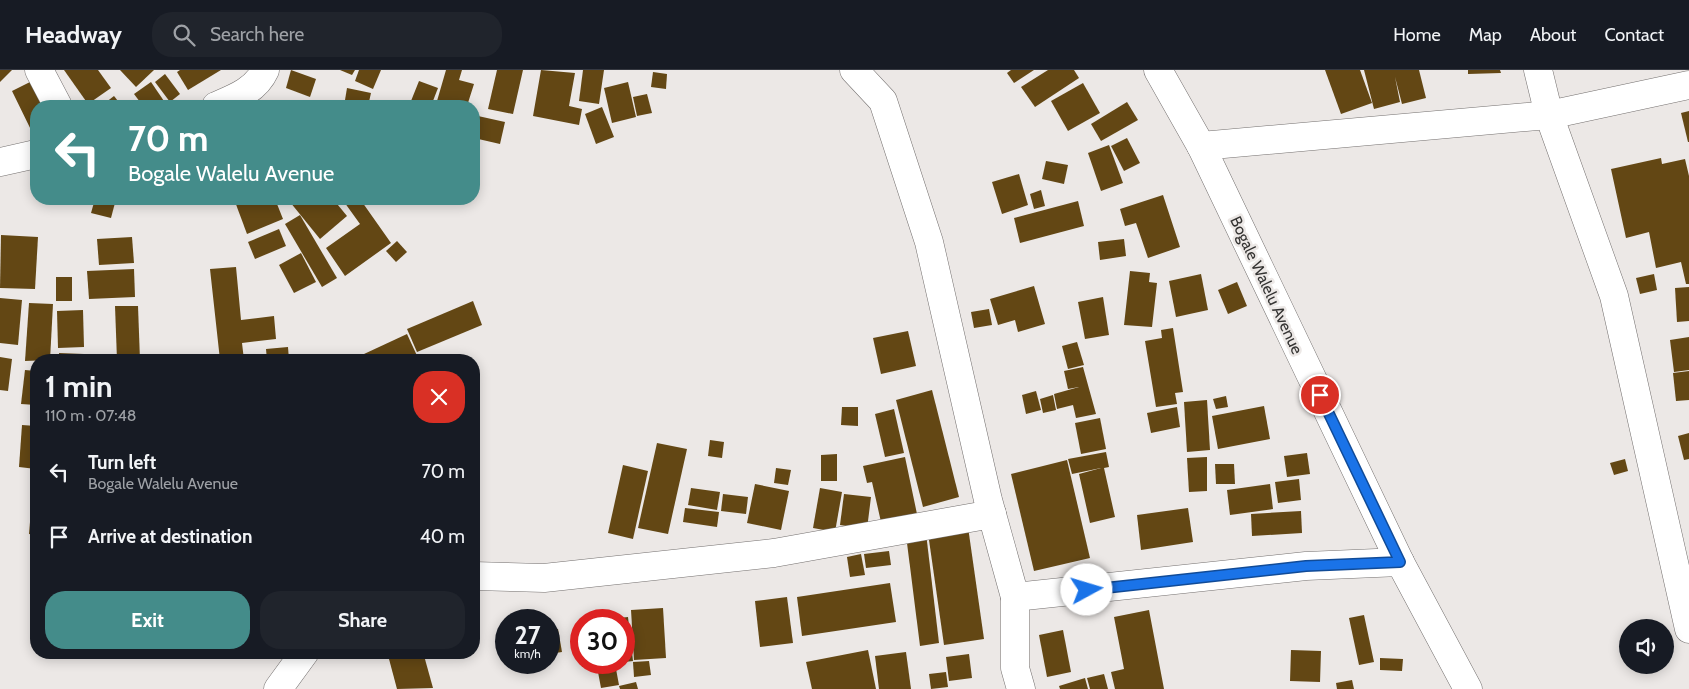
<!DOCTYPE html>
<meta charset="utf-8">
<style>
:root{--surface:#171b24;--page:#20242c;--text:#f1f3f6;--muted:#9ea1a6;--line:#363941;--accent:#448c8a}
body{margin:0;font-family:Cabin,sans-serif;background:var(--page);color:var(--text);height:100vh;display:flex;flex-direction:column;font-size:19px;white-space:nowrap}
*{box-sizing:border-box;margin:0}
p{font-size:16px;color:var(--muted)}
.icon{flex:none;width:28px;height:28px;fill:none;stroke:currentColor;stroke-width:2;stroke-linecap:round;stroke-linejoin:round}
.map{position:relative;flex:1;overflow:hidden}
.details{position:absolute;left:30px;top:284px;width:450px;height:305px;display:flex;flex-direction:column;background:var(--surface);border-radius:20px;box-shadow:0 2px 12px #0003}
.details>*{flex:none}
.top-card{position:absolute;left:30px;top:30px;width:450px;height:105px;border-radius:20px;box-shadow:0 2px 12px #0003;background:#448c8a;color:#fff;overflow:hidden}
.fabs{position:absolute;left:1619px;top:549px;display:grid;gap:10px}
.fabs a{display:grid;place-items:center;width:55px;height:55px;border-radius:50%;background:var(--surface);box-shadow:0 2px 12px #0003;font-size:25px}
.speed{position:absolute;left:495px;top:539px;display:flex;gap:10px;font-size:25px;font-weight:700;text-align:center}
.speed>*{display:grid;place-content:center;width:65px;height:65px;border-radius:50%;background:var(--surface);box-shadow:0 2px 12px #0003;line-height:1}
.speed small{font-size:12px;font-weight:400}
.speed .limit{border:8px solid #d22;background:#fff;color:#111}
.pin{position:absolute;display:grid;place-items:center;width:42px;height:42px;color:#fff;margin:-21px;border:2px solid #fff;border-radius:50%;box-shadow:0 1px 5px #0007}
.me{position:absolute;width:55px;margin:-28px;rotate:84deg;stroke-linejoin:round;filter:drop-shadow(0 0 4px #0008)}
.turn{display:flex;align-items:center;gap:18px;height:105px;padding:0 15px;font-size:22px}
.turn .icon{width:65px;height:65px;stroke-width:2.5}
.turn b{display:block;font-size:35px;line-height:42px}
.round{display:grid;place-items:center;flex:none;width:52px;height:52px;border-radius:20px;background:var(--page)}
.overview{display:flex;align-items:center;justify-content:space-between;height:85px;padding:0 15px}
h1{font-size:30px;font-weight:800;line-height:38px}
.primary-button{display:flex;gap:10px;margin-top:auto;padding:10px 15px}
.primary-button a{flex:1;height:58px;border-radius:20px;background:var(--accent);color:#fff;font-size:20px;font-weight:800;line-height:58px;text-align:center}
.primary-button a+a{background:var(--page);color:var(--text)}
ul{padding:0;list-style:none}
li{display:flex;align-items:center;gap:15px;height:65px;padding:0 15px}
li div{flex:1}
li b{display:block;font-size:19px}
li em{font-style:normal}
header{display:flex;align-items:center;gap:30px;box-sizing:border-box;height:70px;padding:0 25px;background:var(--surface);border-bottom:1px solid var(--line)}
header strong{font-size:24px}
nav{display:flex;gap:28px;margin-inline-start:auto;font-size:18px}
.search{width:350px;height:45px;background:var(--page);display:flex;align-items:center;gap:12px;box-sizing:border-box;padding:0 18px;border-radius:20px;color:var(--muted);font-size:19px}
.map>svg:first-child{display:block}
</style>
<header>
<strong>Headway</strong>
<div class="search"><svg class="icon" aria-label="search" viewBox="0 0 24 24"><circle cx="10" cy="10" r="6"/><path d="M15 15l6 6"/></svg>Search here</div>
<nav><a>Home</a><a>Map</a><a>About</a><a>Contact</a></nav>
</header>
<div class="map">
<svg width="1689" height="619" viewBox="0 0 1689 619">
<rect width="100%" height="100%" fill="#ece8e6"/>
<g fill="#634714">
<polygon points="0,0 12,0 0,12"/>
<polygon points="64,0 98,0 111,18 88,34"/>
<polygon points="120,0 154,0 136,17"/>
<polygon points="180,0 221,0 188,20 177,2"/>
<polygon points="291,0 316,9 310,27 286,18"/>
<polygon points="340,0 355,0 352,5"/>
<polygon points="359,0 381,0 373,19 355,11"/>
<polygon points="446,0 462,0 459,10 474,14 467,36 455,36 437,31"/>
<polygon points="497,0 523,0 513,44 488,39"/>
<polygon points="541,0 575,3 569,36 582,39 579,55 533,46"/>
<polygon points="583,0 604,0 599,34 579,31"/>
<polygon points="1011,0 1034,0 1014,13 1007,3"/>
<polygon points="1048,0 1074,0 1079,8 1035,37 1021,17"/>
<polygon points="1325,0 1360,0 1372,33 1341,44"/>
<polygon points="1364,0 1419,0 1426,28 1402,34 1395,7 1400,32 1374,39"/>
<polygon points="1468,0 1500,0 1501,3 1468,4"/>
<polygon points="653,2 667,4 666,19 651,17"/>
<polygon points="165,4 180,24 170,32 155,12"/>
<polygon points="419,11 438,18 431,36 409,36"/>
<polygon points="30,12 42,36 36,36 36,63 33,64 12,21"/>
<polygon points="151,12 166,34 162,36 143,36 134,24"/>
<polygon points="628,12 636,47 612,53 604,18"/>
<polygon points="1083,13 1100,43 1068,61 1051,31"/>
<polygon points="347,18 371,23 368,36 344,36"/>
<polygon points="647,24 652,43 637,46 633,27"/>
<polygon points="114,26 122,36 101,36"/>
<polygon points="1127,32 1138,50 1101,71 1091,54"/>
<polygon points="602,37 614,67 596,74 585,44"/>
<polygon points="1689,41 1689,72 1688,72 1681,43"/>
<polygon points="478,46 505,52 500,74 474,68"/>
<polygon points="1127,68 1140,93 1124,101 1111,76"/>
<polygon points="1109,75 1123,113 1101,121 1088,83"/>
<polygon points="1661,88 1662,94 1685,89 1689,106 1689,214 1686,214 1681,192 1656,198 1649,162 1626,168 1611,99"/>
<polygon points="1046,91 1068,95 1064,114 1042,109"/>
<polygon points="1019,104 1028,135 1002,144 992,112"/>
<polygon points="1041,120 1045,136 1034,139 1030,124"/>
<polygon points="1163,125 1180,177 1148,188 1136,153 1125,156 1120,139"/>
<polygon points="95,129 116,129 111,148 91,143"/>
<polygon points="234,129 275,129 283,149 247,164"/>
<polygon points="294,129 333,129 347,146 320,169 290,132"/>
<polygon points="342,129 360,129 391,173 345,206 326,178 360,154"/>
<polygon points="1078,131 1084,156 1020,173 1014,148"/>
<polygon points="300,145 337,208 322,217 285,154"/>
<polygon points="279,159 286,176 255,189 248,172"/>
<polygon points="1,165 38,167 35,219 0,218"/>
<polygon points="132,167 134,193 99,195 97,169"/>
<polygon points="1124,169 1126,186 1100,190 1098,172"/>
<polygon points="397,171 407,182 396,192 386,181"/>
<polygon points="301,183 316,212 294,223 279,195"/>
<polygon points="236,197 241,250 274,246 276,269 242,273 244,290 220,290 210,199"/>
<polygon points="134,199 135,227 89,229 87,201"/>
<polygon points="1130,201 1150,203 1149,212 1157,213 1152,257 1124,255"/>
<polygon points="1201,204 1208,240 1176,247 1169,211"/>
<polygon points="1654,204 1657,220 1640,224 1636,208"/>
<rect x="56" y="207" width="16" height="24"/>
<polygon points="1237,212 1247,236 1228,244 1218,220"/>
<polygon points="1034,216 1045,254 1018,262 1015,250 998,255 990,229"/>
<polygon points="1689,217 1689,251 1677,252 1675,218"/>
<polygon points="1103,227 1109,265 1085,269 1078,232"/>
<polygon points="0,228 22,230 18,275 0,273"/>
<polygon points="473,231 482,255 417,282 407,259"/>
<polygon points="29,233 53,234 50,290 25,291"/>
<polygon points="115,236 138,236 140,290 117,290"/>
<polygon points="989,239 992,255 974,258 971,242"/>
<polygon points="83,240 84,277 58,278 57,241"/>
<polygon points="1173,258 1183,322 1175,323 1177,334 1156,337 1145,271 1162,268 1161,260"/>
<polygon points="908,261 916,296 881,304 873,268"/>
<polygon points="407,264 419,290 367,290 364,284"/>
<polygon points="1689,267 1689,300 1674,302 1670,270"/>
<polygon points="1077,272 1084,295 1068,299 1062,276"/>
<polygon points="288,277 289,290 267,290 266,279"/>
<polygon points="59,283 84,284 84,290 59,290"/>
<polygon points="0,287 12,289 8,321 0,320"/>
<polygon points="1083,297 1096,344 1076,348 1073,335 1057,339 1054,324 1079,317 1068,319 1064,301"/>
<polygon points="25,300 36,301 36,335 21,334"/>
<polygon points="1689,301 1689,330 1676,331 1673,303"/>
<polygon points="932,320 959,427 923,437 896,330"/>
<polygon points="1036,321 1041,340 1026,344 1022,325"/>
<polygon points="1053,325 1056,340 1043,343 1040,329"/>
<polygon points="1226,326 1228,337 1216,339 1213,329"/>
<polygon points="1207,330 1210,380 1187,382 1184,332"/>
<polygon points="1264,336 1270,369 1218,379 1212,346"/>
<polygon points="842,337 858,337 858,356 841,355"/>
<polygon points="1177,337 1180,357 1151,363 1147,343"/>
<polygon points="894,339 904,383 885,387 875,344"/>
<polygon points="1100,348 1106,379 1081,384 1075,353"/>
<polygon points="22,355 36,356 36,399 19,397"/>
<polygon points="1689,363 1689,389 1684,390 1678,366"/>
<polygon points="710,370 724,372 722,388 708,386"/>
<polygon points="657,373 687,379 668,464 638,458"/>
<polygon points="1106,382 1109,397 1104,398 1115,447 1090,453 1079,404 1101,398 1072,404 1068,389"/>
<polygon points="1307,383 1310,404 1287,407 1284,386"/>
<polygon points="837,384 837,411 821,411 821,385"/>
<polygon points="905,387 917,444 881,452 872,412 867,413 863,396"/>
<polygon points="1207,387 1207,421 1189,422 1187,388"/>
<polygon points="1625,389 1628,401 1614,405 1610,393"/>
<polygon points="1067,390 1090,488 1034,501 1011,404"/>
<polygon points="1215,394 1234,394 1235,414 1216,414"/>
<polygon points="623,395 648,401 633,469 608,463"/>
<polygon points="776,398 791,400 788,415 774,413"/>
<polygon points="1299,409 1301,430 1278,433 1275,412"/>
<polygon points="755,414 789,421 781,460 747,453"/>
<polygon points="1270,414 1273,439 1230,445 1227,420"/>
<polygon points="691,418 720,422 717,440 688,435"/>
<polygon points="820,418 842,422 835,462 813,458"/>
<polygon points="723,424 748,427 746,444 721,441"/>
<polygon points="844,424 871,427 867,459 840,455"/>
<polygon points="32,428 36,429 36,465 29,464"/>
<polygon points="685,438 719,442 717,457 683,452"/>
<polygon points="1188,438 1193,472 1141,480 1137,445"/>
<polygon points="1301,441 1302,463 1252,466 1251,444"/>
<polygon points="968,457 984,569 944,575 928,463"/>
<polygon points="926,463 939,573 920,576 906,465"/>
<polygon points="889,481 891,495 866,498 864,484"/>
<polygon points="861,484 865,505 850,507 847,487"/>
<polygon points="890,513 896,552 802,566 797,527"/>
<polygon points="787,527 793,573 760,577 755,531"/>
<polygon points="663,538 666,588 634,590 631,540"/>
<polygon points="1149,540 1164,619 1115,619 1111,602 1124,599 1114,547"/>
<polygon points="1364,545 1374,592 1359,595 1349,548"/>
<polygon points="628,547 633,591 624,592 624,550 611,549"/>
<polygon points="581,552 581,580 580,580 577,553"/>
<polygon points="558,559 562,582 549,584 549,560"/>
<polygon points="1063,560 1071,602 1047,607 1039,565"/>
<polygon points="506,566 506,587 505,587 502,567"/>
<polygon points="868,580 876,619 812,619 806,592"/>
<polygon points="1291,580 1321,581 1320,612 1290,611"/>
<polygon points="410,582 423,582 433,618 397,619 389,589"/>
<polygon points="906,582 911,619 879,619 875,586"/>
<polygon points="969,584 972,608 949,611 946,587"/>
<polygon points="1380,588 1403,589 1402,601 1380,600"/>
<polygon points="649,591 651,605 634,607 633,592"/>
<polygon points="581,592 609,592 609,594 582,597"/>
<polygon points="616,599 619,615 601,618 598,602"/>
<polygon points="946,602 948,617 931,619 929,604"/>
<polygon points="1104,604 1108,619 1090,619 1087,608"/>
<polygon points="1085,608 1088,619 1060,619 1059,616"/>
<polygon points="1352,610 1354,619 1337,619 1336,613"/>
<polygon points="636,612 638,619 620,619 619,616"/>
</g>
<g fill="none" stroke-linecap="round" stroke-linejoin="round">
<g stroke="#74706f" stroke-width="29">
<g id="minor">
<polyline points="39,0 58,36"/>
<polyline points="854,0 883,31 929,172 988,430 1015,527 1306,496 1400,492"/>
<polyline points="1538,0 1549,45 1614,226 1689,559"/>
<path d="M216,36C235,28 256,20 265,0"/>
<polyline points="1201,76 1549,45 1689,15"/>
<polyline points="0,92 36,84"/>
<polyline points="474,506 544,508 774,483 992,444"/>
<polyline points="1015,527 1015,598 1021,619"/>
<polyline points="278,619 305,582"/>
</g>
</g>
<g stroke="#74706f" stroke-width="29">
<polyline id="highway" points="1158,0 1201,76 1400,492 1468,619"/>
</g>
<use href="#minor" stroke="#fff" stroke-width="28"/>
<use href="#highway" stroke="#fff" stroke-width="28"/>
</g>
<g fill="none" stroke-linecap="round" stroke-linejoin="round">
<g stroke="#114b97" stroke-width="12">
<polyline id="route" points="1087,520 1306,496 1400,492 1320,325"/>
</g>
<use href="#route" stroke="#1a73e8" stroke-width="9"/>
</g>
<g text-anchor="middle" stroke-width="5" stroke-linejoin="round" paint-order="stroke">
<g font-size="16" fill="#343332" stroke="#ece8e6">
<text transform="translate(1267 215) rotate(65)" y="6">Bogale Walelu Avenue</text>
</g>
</g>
</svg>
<div class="fabs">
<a><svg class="icon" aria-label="sound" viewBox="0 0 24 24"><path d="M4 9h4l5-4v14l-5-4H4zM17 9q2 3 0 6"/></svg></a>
</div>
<div class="speed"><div>27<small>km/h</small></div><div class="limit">30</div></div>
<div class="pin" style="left:1320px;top:325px;background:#d93025"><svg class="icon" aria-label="arrive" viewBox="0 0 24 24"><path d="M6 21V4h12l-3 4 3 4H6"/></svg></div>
<svg class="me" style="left:1087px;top:520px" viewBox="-20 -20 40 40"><circle r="19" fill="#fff"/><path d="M0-13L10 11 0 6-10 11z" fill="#1a73e8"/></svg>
<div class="top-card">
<div class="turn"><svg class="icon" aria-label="left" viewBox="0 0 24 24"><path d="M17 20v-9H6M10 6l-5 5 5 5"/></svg><div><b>70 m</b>Bogale Walelu Avenue</div></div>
</div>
<section class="details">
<div class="overview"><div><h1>1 min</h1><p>110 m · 07:48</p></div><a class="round" style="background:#d93025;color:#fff"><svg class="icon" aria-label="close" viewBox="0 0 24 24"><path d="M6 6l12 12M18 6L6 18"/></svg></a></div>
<ul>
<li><svg class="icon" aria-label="left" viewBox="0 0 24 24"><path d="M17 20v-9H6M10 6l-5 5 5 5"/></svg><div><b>Turn left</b><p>Bogale Walelu Avenue</p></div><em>70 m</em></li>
<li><svg class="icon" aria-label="arrive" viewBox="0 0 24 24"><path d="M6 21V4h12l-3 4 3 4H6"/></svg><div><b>Arrive at destination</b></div><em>40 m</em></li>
</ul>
<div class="primary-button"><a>Exit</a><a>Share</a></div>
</section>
</div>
